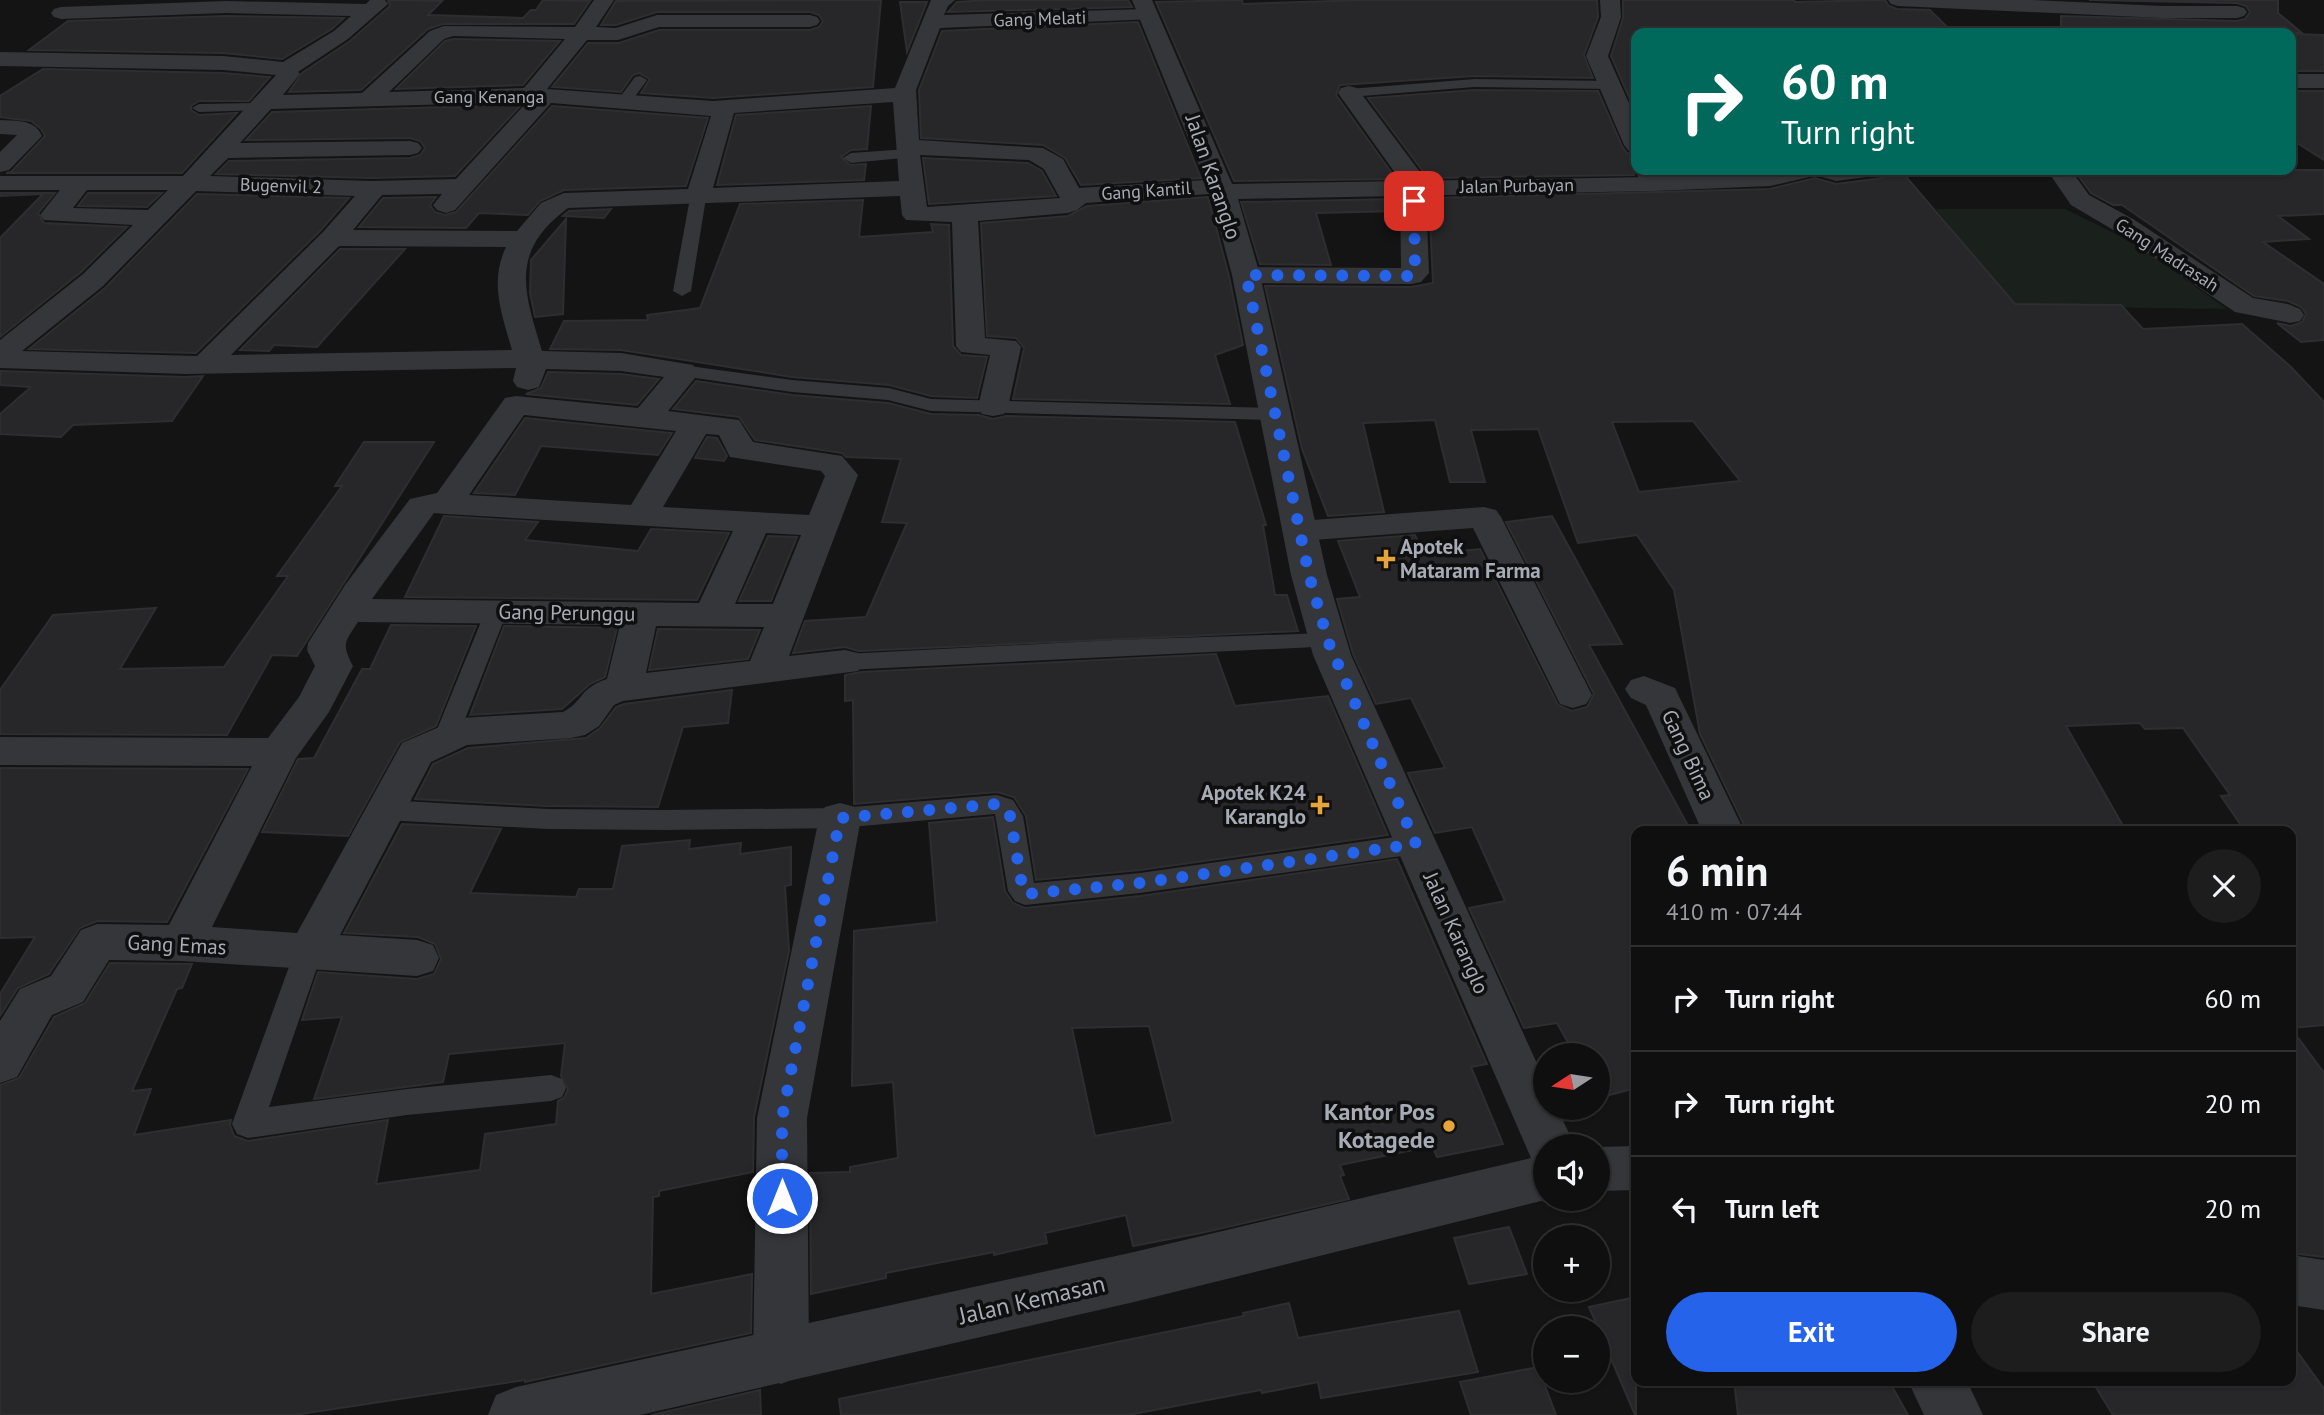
<!DOCTYPE html>
<meta charset="utf-8">
<style>
:root{--surface:#0f0f10;--page:#1d1d1e;--text:#f1f3f6;--muted:#9b9c9f;--line:#2f2f30;--accent:#2563eb}
body{margin:0;font-family:"PT Sans",sans-serif;background:var(--page);color:var(--text);height:100vh;display:flex;flex-direction:column;font-size:26px;white-space:nowrap}
*{box-sizing:border-box;margin:0}
p{font-size:23px;color:var(--muted)}
.icon{flex:none;width:38px;height:38px;fill:none;stroke:currentColor;stroke-width:2;stroke-linecap:round;stroke-linejoin:round}
.map{position:relative;flex:1;overflow:hidden}
.details{position:absolute;left:1631px;top:826px;width:665px;height:560px;display:flex;flex-direction:column;background:var(--surface);border-radius:14px;box-shadow:0 2px 5px #0004,0 0 0 2px var(--line)}
.details>*{flex:none}
.guide{position:absolute;left:1631px;top:28px;width:665px;height:147px;border-radius:14px;box-shadow:0 2px 5px #0004,0 0 0 2px var(--line);background:#00695c;color:#fff;overflow:hidden}
.needle{width:46px;rotate:258deg}
.controls{position:absolute;left:1533px;top:1043px;display:grid;gap:14px}
.controls a{display:grid;place-items:center;width:77px;height:77px;border-radius:50%;background:var(--surface);box-shadow:0 2px 5px #0004,0 0 0 2px var(--line);font-size:35px}
.pin{position:absolute;display:grid;place-items:center;width:60px;height:60px;color:#fff;margin:-30px;border-radius:14px;box-shadow:0 4px 10px #0006}
.me{position:absolute;width:77px;margin:-38px;rotate:0deg;stroke-linejoin:round;filter:drop-shadow(0 0 5px #0008)}
.turn{display:flex;align-items:center;gap:24px;height:147px;padding:0 35px;font-size:32px}
.turn .icon{width:91px;height:91px;stroke-width:2.5}
.turn b{display:block;font-size:49px;line-height:60px}
.round{display:grid;place-items:center;flex:none;width:74px;height:74px;border-radius:37px;background:var(--page)}
.overview{display:flex;align-items:center;justify-content:space-between;height:119px;padding:0 35px}
h1{font-size:42px;font-weight:600;line-height:52px}
.action{display:flex;gap:14px;margin-top:auto;padding:14px 35px}
.action a{flex:1;height:80px;border-radius:42px;background:var(--accent);color:#fff;font-size:28px;font-weight:600;line-height:80px;text-align:center}
.action a+a{background:var(--page);color:var(--text)}
ul{padding:0;list-style:none}
li{display:flex;align-items:center;gap:21px;height:105px;padding:0 35px;border-top:2px solid var(--line)}
li div{flex:1}
li b{display:block;font-size:26px}
li em{font-style:normal}
.map>svg:first-child{display:block}
</style>
<div class="map">
<svg width="2324" height="1415" viewBox="0 0 2324 1415">
<rect width="100%" height="100%" fill="#141415"/>
<polygon fill="#1a201b" points="1936,209 2065,209 2134,243 2227,309 2012,306"/>
<g fill="#272729" stroke="#2e2e31" stroke-width="2" fill-rule="evenodd">
<polygon points="388,0 442,1 428,15 523,18 531,10 536,10 543,0 590,1 574,24 443,24 428,29 361,90 289,92 302,73 350,41 390,6"/>
<polygon points="881,0 873,87 713,98 641,93 650,79 639,73 633,75 621,92 552,87 588,43 619,43 659,30 810,30 819,27 823,21 819,15 810,12 657,12 616,25 601,25 616,1"/>
<polygon points="987,0 1128,0 1132,7 948,12 957,2"/>
<polygon points="1242,0 1243,4 1363,0 1597,0 1598,17 1584,55 1593,78 1475,76 1340,85 1336,95 1396,179 1234,181 1156,2"/>
<polygon points="1623,0 1794,0 1795,2 1885,0 1889,6 1897,9 1930,10 1953,33 1636,33 1636,113 1611,56 1623,18"/>
<polygon points="2089,0 2278,0 2278,13 2302,33 2061,31 2061,16 2237,21 2245,19 2250,12 2246,6 2237,3"/>
<polygon points="900,2 927,2 907,52"/>
<polygon points="226,16 344,18 332,29 282,59 223,53 29,50 68,21"/>
<polygon points="1138,22 1201,178 1081,185 1065,158 1043,145 921,138 919,90 942,31"/>
<polygon points="2291,34 2324,35 2324,71 2291,71"/>
<polygon points="453,39 560,41 523,85 396,89 445,41"/>
<polygon points="43,69 223,73 270,77 249,101 199,101 191,106 191,110 199,115 237,113 182,173 6,173 11,172 45,136 41,129 31,121 0,117 0,96"/>
<polygon points="1475,90 1598,91 1622,146 1627,153 1636,154 1636,165 1633,169 1634,175 1428,178 1368,98"/>
<polygon points="2291,91 2324,91 2324,160 2291,139"/>
<polygon points="521,105 455,176 371,178 216,174 229,161 410,158 420,155 425,148 420,141 410,138 246,140 272,112"/>
<polygon points="552,106 708,118 686,186 564,190 540,201 528,215 479,213 466,228 359,227 383,198 436,197 430,205 435,212 445,215 456,212"/>
<polygon points="871,106 867,149 851,150 841,157 850,165 866,164 864,180 717,185 736,115"/>
<polygon points="923,158 1028,163 1042,171 1056,196 929,204"/>
<polygon points="2074,170 2324,170 2324,214 2278,216 2309,239 2263,242 2324,284 2324,340 2301,342 2277,323 2291,326 2302,322 2306,314 2301,307 2288,301 2254,296 2122,205 2113,205 2091,193"/>
<path d="M1901,171L2015,304L2121,305L2143,329L2242,324L2291,367L2324,402V1025L2291,1028L2324,1073V1257L2291,1253V831H2245L2221,796L2230,795L2183,728L2145,729L2140,723L2066,726L2126,831H1747L1700,734L1674,590L1637,535L1578,543L1538,429L1471,430L1485,482H1450L1435,420L1363,423L1384,512L1328,516L1302,449L1265,286L1411,287L1433,283L1429,198L1770,189L1815,178L1836,184L1882,178L1891,172ZM1693,421L1740,481L1639,492L1612,422Z"/>
<polygon points="0,193 55,193 38,213 44,223 127,227 81,272 0,337 0,238 43,194 0,196"/>
<polygon points="88,193 162,193 147,207 78,206"/>
<polygon points="197,194 349,198 321,230 196,353 29,349 105,288"/>
<polygon points="1208,197 1229,276 1243,345 1215,355 1230,404 1013,399 1024,348 1016,338 987,336 981,223 1068,216 1087,206"/>
<polygon points="1398,199 1398,211 1316,213 1331,265 1260,264 1241,202"/>
<polygon points="863,200 859,237 933,232 931,224 949,225 953,346 961,355 987,357 977,398 931,396 889,385 792,377 621,350 550,349 564,321 648,320 647,315 700,308 740,204"/>
<polygon points="611,209 604,218 563,216 569,211"/>
<polygon points="566,219 563,314 535,317 530,293 531,260"/>
<polygon points="340,249 405,249 317,347 274,345 269,351 240,350"/>
<polygon points="0,371 186,377 203,376 172,421 73,425 61,437 0,434 0,414 31,387 0,385"/>
<polygon points="548,372 621,374 659,379 637,405 526,394 541,388"/>
<polygon points="696,381 792,395 888,403 931,414 979,415 993,419 1006,416 1235,422 1266,525 1263,525 1275,595 1287,595 1298,631 859,651 845,647 793,653 805,621 866,617 907,523 882,522 901,459 846,457 842,453 755,440 739,417 673,409"/>
<polygon points="525,418 672,433 658,455 541,446 515,495 474,493"/>
<polygon points="707,437 717,438 727,456 724,461 695,458"/>
<polygon points="364,442 434,442 297,656 272,655 227,735 0,734 0,690 53,615 156,608 120,669 224,667 288,576 277,576 342,486 335,486"/>
<polygon points="444,516 538,522 525,540 638,551 651,529 729,533 697,600 405,597"/>
<polygon points="1552,516 1622,644 1589,645 1691,831 1636,831 1636,1088 1598,1098 1598,1055 1575,1055 1557,1023 1524,1028 1469,908 1505,901 1472,827 1435,833 1408,773 1445,768 1411,698 1376,704 1353,654 1337,599 1360,597 1338,541 1415,535 1424,555 1480,549 1558,705 1572,711 1587,707 1594,694 1506,522"/>
<polygon points="768,536 797,537 771,601 739,601"/>
<polygon points="391,625 476,626 436,726 400,742 348,836 262,832 298,759 314,758 362,669 370,669"/>
<polygon points="504,626 617,628 605,677 590,684 562,709 470,715"/>
<polygon points="658,629 760,630 748,659 649,670"/>
<polygon points="1216,654 1235,706 1328,696 1388,835 1140,870 1036,880 1026,816 1014,797 997,792 854,804 853,700 845,701 845,675 861,672"/>
<polygon points="732,690 728,723 683,727 658,807 548,806 415,799 433,764 468,748 586,738 600,728 616,707 624,704"/>
<polygon points="0,768 248,769 167,922 97,921 80,928 49,974 18,988 0,1016 0,994 35,937 0,938"/>
<path d="M993,817L1005,891L1013,903L1025,908L1140,896L1397,859L1487,1064L1471,1067L1503,1144L1437,1157L1432,1146L1340,1165L1344,1175L1340,1176L1349,1199L1201,1233L1133,1246L1126,1215L1045,1233L1047,1243L994,1255V1252L886,1273V1278L811,1294L810,1173L850,1172V1167L898,1158L893,1082L852,1086L854,931L937,922L929,823ZM1149,1026L1173,1122L1095,1136L1072,1028Z"/>
<polygon points="402,824 501,829 470,893 576,897 579,889 613,889 622,846 690,840 689,849 741,843 740,854 791,847 791,885 785,886 789,951 754,1117 753,1172 659,1191 659,1196 653,1197 651,1294 752,1274 751,1333 525,1382 525,1380 294,1415 0,1415 0,1085 19,1078 54,1017 85,1003 110,963 192,964 182,988 177,989 132,1091 151,1089 134,1135 231,1120 230,1125 234,1136 248,1141 388,1120 376,1184 480,1170 485,1134 556,1124 558,1101 564,1098 568,1089 561,1076 565,1043 449,1054 443,1082 314,1099 342,1017 302,1020 318,972 417,979 434,974 441,959 435,944 418,937 344,933"/>
<polygon points="1509,1227 1527,1274 1469,1284 1454,1238"/>
<polygon points="1636,1297 1636,1415 1635,1415 1589,1307"/>
<polygon points="1289,1303 1298,1338 1459,1311 1478,1372 1321,1398 1318,1382 1262,1393 1261,1390 1128,1415 841,1415 839,1399 1244,1316 1243,1313"/>
<polygon points="2291,1343 2324,1389 2324,1415 2113,1415 2092,1381 2291,1381"/>
<polygon points="1538,1367 1556,1415 1471,1415 1460,1382"/>
<polygon points="1734,1381 1889,1381 1908,1415 1738,1415"/>
<polygon points="760,1390 761,1415 652,1415"/>
</g>
<g fill="none" stroke-linecap="round" stroke-linejoin="round">
<g fill="#35363a" fill-rule="evenodd">
<polygon points="640,76 647,80 645,83 627,107 617,107 615,104 617,101 635,77"/>
<polygon points="1475,79 1610,81 1617,85 1610,89 1475,87 1349,97 1342,93 1349,89"/>
<polygon points="259,103 266,107 264,110 199,112 192,108 199,104"/>
<polygon points="908,149 916,154 913,157 851,163 843,158 851,153"/>
<polygon points="1806,170 1890,170 1882,175 1836,181 1808,173"/>
<polygon points="698,193 706,198 691,291 682,296 673,291 690,198"/>
<polygon points="682,365 792,380 889,388 931,399 1275,408 1285,414 1275,420 931,411 888,400 792,392 675,375 673,371"/>
<polygon points="496,605 504,607 507,612 458,737 455,743 446,746 437,743 434,737 485,612 488,607"/>
<polygon points="1327,633 1335,636 1339,641 1335,646 845,670 837,668 833,662 837,656 845,654 1115,640"/>
<polygon points="997,795 1013,800 1023,816 1034,883 1140,873 1416,834 1425,837 1429,844 1425,851 1416,854 1140,893 1025,905 1015,901 1008,891 995,814 840,828 663,830 548,829 385,820 376,817 372,810 376,803 385,800 548,809 663,810 840,808"/>
<polygon points="308,942 318,945 322,953 269,1107 407,1089 551,1075 562,1079 566,1088 562,1097 551,1101 407,1115 248,1138 237,1134 232,1124 294,953 298,945"/>
</g>
<g fill="#35363a" fill-rule="evenodd">
<path d="M370,0H385L388,4L348,39L298,72L300,74L283,95L362,93L430,31L444,26L575,27L594,0H614L596,27L616,28L657,15H810L817,17L820,21L817,25L810,27H659L618,40H587L547,89L713,101L895,88L931,0H955L948,6L944,15L1147,9L1154,11L1157,15L1154,19L940,28L916,90L919,140L1043,148L1063,159L1079,188L1221,179L1230,181L1233,186L1230,191L1221,193L1086,203L1077,210L1068,213L978,221L985,338L1016,341L1021,347L1008,407L1004,414L993,416L982,414L978,407L990,355L961,352L956,346L952,222L906,220L902,215L900,196L568,208L564,211C509,254 525,294 542,351L621,353L693,365L699,373L668,411L739,420L753,442L842,456L858,475L789,656L845,650L858,653L864,662L858,671L623,701L614,705L599,726L585,735L571,738L467,745L431,762L340,935L417,940L433,945L439,958L433,971L417,976L182,961L109,960L83,1002L52,1015L17,1077L0,1083V1021L20,989L51,976L81,930L97,924L169,925L252,766L0,765V737L268,738L299,697L315,666L307,650L308,643L345,585L410,499L437,493L505,398L516,396L638,408L664,377L621,371L546,369L539,387L528,390L517,387L513,381L516,368L186,374L0,368V340L83,274L133,225L44,220L40,215L60,190H0V176H183L276,75L223,70L0,66V52L223,56L283,62L334,31L351,16L226,13L61,19L54,17L51,13L54,9L61,7L226,1L366,4ZM453,36L565,39L524,88L389,92L444,39ZM527,102L456,179L371,181L210,176L228,158L410,155L418,153L422,148L418,143L410,141L240,143L271,109ZM893,102L899,181L713,188L734,113ZM551,103L711,116L688,189L564,193L541,203L517,231L353,230L382,195L442,194L433,205L437,210L446,213L455,210ZM920,155L1029,160L1044,169L1060,198L927,207ZM87,190H168L148,210L73,208ZM196,191L355,196L323,232L197,356L22,351L103,286ZM339,246L506,247C489,282 502,315 512,350L231,355ZM524,415L676,431L631,505L469,495ZM706,434L719,435L730,457L821,471L825,476L809,515L663,507ZM434,513L446,514L733,531L699,603L372,599ZM766,533L801,535L773,604H735ZM358,622L620,625L607,679C579,688 584,701 563,712L460,718L402,743L297,933L212,927L296,758L329,712L353,666C341,643 345,642 358,622ZM656,626L764,627L750,661L646,673Z"/>
<polygon points="1600,0 1620,0 1621,17 1608,56 1636,119 1636,152 1628,150 1624,145 1586,56 1601,17"/>
<polygon points="1888,0 2032,0 2162,6 2237,6 2244,8 2247,12 2244,16 2237,18 2162,18 1898,6 1891,4"/>
<polygon points="1349,86 1357,88 1432,188 1426,194 1429,273 1421,282 1411,284 1246,283 1236,281 1232,275 1236,269 1246,267 1401,268 1400,188 1403,184 1338,93 1341,88"/>
<path d="M0,120C16,121 35,119 42,136L9,170L0,172V152L17,135L0,134Z"/>
<polygon points="1636,168 1659,170 1665,184 1662,189 1653,191 1644,189 1635,170"/>
<polygon points="2047,170 2071,170 2089,195 2133,219 2253,298 2288,304 2300,309 2304,315 2300,321 2290,323 2235,312 2115,231 2071,205"/>
<polygon points="1484,507 1496,510 1501,517 1592,695 1586,704 1573,708 1560,704 1473,528 1300,541 1288,538 1283,531 1288,524 1300,521"/>
<polygon points="1644,676 1675,688 1744,831 1702,831 1646,705 1631,698 1625,689 1631,680"/>
<polygon points="840,803 855,807 861,818 807,1118 809,1357 801,1376 781,1384 761,1376 753,1357 757,1118 819,818 825,807"/>
<polygon points="2291,1255 2324,1260 2324,1310 2291,1305"/>
</g>
<g fill="#35363a" fill-rule="evenodd">
<polygon points="1132,0 1152,0 1232,184 1653,177 1821,170 1818,175 1770,186 1653,191 1238,199 1260,275 1327,575 1351,655 1545,1081 1545,1108 1557,1108 1575,1146 1545,1146 1545,1199 1548,1199 1545,1200 1134,1302 640,1415 488,1415 496,1395 516,1387 1134,1252 1531,1158 1313,655 1291,575 1232,275 1210,192"/>
<rect x="2291" y="74" width="33" height="14"/>
<polygon points="1636,1146 1636,1190 1598,1191 1598,1147"/>
<polygon points="1908,1381 1967,1381 1983,1415 1924,1415"/>
</g>
</g>
<g fill="none" stroke-linecap="round" stroke-linejoin="round">
<polyline stroke="#2563eb" stroke-width="12" stroke-dasharray="0 21.6" points="782,1198 782,1118 840,818 997,804 1004,807 1010,816 1023,891 1026,894 1140,883 1416,844 1328,641 1309,575 1246,275 1411,276 1415,273 1414,201"/>
</g>
<g fill="#e7a43a" stroke="#0f0f10" stroke-width="2.5">
<path d="M1382.5 548.5h7v7h7v7h-7v7h-7v-7h-7v-7h7z"/>
<path d="M1316.5 794.5h7v7h7v7h-7v7h-7v-7h-7v-7h7z"/>
<circle cx="1449" cy="1126" r="7"/>
</g>
<g text-anchor="middle" stroke-width="7" stroke-linejoin="round" paint-order="stroke">
<g font-size="18" fill="#a6abb5" stroke="#0f0f10">
<text transform="translate(1040 19) rotate(-2)" y="6">Gang Melati</text>
<text x="489" y="103">Gang Kenanga</text>
<text transform="translate(281 186) rotate(2)" y="6">Bugenvil 2</text>
<text transform="translate(1517 186) rotate(-1)" y="6">Jalan Purbayan</text>
<text transform="translate(1146 191) rotate(-4)" y="6">Gang Kantil</text>
<text transform="translate(2167 255) rotate(33)" y="6">Gang Madrasah</text>
</g>
<g font-size="21" fill="#a6abb5" stroke="#0f0f10">
<text transform="translate(1213 177) rotate(71)" y="7">Jalan Karanglo</text>
<text transform="translate(567 613) rotate(1)" y="7">Gang Perunggu</text>
<text transform="translate(1688 755) rotate(65)" y="7">Gang Bima</text>
<text transform="translate(1456 933) rotate(66)" y="7">Jalan Karanglo</text>
<text transform="translate(177 945) rotate(3)" y="7">Gang Emas</text>
</g>
<g font-size="21" font-weight="bold" fill="#a6abb5" stroke="#0f0f10" text-anchor="start">
<text x="1400" y="554">Apotek<tspan x="1400" dy="24">Mataram Farma</tspan></text>
<text x="1306" y="800" text-anchor="end">Apotek K24<tspan x="1306" dy="24">Karanglo</tspan></text>
</g>
<g font-size="24" font-weight="bold" fill="#a6abb5" stroke="#0f0f10" text-anchor="end">
<text x="1435" y="1120">Kantor Pos<tspan x="1435" dy="28">Kotagede</tspan></text>
</g>
<g font-size="24" fill="#a6abb5" stroke="#0f0f10">
<text transform="translate(1032 1300) rotate(-13)" y="8">Jalan Kemasan</text>
</g>
</g>
</svg>
<div class="controls">
<a><svg class="needle" viewBox="-14 -14 28 28"><path d="M0-13l5 13h-10z" fill="#e53935"/><path d="M0 13l5-13h-10z" fill="#9b9c9f"/></svg></a>
<a><svg class="icon" aria-label="sound" viewBox="0 0 24 24"><path d="M4 9h4l5-4v14l-5-4H4zM17 9q2 3 0 6"/></svg></a>
<a>+</a>
<a>−</a>
</div>
<div class="pin" style="left:1414px;top:201px;background:#d93025"><svg class="icon" aria-label="arrive" viewBox="0 0 24 24"><path d="M6 21V4h12l-3 4 3 4H6"/></svg></div>
<svg class="me" style="left:782px;top:1198px" viewBox="-20 -20 40 40"><circle r="17" fill="#2563eb" stroke="#fff" stroke-width="3"/><path d="M0-11L8 9 0 5-8 9z" fill="#fff"/></svg>
<div class="guide">
<div class="turn"><svg class="icon" aria-label="right" viewBox="0 0 24 24"><path d="M7 20v-9h11M14 6l5 5-5 5"/></svg><div><b>60 m</b>Turn right</div></div>
</div>
<section class="details">
<div class="overview"><div><h1>6 min</h1><p>410 m · 07:44</p></div><a class="round"><svg class="icon" aria-label="close" viewBox="0 0 24 24"><path d="M6 6l12 12M18 6L6 18"/></svg></a></div>
<ul>
<li><svg class="icon" aria-label="right" viewBox="0 0 24 24"><path d="M7 20v-9h11M14 6l5 5-5 5"/></svg><div><b>Turn right</b></div><em>60 m</em></li>
<li><svg class="icon" aria-label="right" viewBox="0 0 24 24"><path d="M7 20v-9h11M14 6l5 5-5 5"/></svg><div><b>Turn right</b></div><em>20 m</em></li>
<li><svg class="icon" aria-label="left" viewBox="0 0 24 24"><path d="M17 20v-9H6M10 6l-5 5 5 5"/></svg><div><b>Turn left</b></div><em>20 m</em></li>
</ul>
<div class="action"><a>Exit</a><a>Share</a></div>
</section>
</div>
